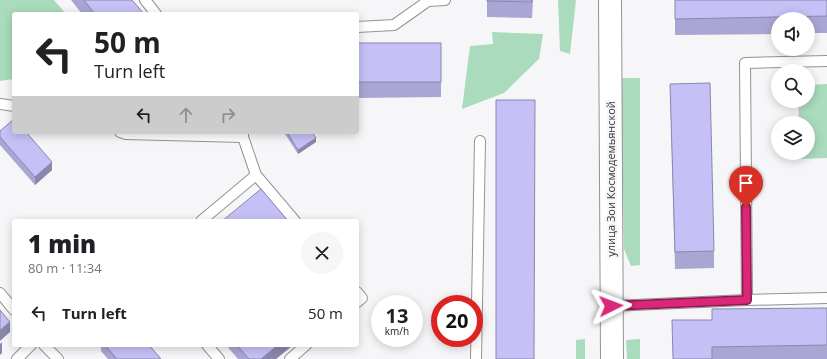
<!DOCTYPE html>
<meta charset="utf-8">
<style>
:root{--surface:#fff;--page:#f6f6f6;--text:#202124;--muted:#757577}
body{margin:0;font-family:"Open Sans",sans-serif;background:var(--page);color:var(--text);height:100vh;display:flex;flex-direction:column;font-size:15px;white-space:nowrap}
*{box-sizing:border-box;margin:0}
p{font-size:13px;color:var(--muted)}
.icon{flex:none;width:22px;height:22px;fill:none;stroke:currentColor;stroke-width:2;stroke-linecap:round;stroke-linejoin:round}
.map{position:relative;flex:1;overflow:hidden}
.details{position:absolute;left:12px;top:219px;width:347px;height:128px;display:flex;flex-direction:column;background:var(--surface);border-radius:4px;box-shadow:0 2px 10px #0003}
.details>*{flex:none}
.guide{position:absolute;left:12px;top:12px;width:347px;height:122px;border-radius:4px;box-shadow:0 2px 10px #0003;background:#fff;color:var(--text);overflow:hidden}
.tools{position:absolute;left:771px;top:12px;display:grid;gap:8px}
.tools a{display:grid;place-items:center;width:44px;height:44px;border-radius:50%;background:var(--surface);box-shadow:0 2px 10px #0003;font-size:20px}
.speed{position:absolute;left:371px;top:295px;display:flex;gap:8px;font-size:20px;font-weight:700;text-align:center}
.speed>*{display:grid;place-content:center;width:52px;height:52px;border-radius:50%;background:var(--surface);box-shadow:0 2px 10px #0003;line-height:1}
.speed small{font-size:10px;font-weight:400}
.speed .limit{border:6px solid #d22;background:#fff;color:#111}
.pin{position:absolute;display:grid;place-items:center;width:34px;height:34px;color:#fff;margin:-41px -17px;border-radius:50% 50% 50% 0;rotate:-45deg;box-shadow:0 0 4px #0007}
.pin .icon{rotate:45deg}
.me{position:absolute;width:44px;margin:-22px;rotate:87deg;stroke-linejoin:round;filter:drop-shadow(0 0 3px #0008)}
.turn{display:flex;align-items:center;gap:14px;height:84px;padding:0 16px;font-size:18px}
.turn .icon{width:52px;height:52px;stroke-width:2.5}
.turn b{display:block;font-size:28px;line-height:34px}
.lanes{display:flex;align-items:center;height:38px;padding:0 16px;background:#0003;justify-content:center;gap:20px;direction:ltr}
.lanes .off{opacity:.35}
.round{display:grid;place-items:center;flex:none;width:42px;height:42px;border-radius:21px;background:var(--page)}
.headline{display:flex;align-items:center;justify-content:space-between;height:68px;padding:0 16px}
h1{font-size:24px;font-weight:800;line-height:30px}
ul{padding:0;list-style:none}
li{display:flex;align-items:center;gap:12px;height:52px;padding:0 16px}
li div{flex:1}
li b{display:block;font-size:15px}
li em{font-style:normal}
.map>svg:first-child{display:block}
</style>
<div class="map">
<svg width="827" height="359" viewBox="0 0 827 359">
<rect width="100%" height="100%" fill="#f6f6f9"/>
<g fill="#aadbbc">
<polygon points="0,0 54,0 66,14 14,14 14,79 0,81"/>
<polygon points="558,0 576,0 570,54 560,51"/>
<polygon points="492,32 543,34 539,59 504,93 462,109 470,46 493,44"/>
<polygon points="621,78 640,78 640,265 631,266 624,249"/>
<polygon points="827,84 827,158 799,159 799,153 808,153 808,123 799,123 798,101 808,101 808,85"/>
<polygon points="585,339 585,359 576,359 576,340"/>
<polygon points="640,339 640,359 627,359 626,340"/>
</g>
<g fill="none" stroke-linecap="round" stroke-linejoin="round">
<g stroke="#939395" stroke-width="12">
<g id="lane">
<polyline points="145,0 156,14"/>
<polyline points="357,27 394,25 428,1 445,0"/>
<polyline points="0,104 14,106"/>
<polyline points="120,132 126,134 243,137 243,132"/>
<polyline points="243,137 256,175 295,221"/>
<polyline points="201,221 256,175"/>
<polyline points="357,292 362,298 357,302"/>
<polyline points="0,293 14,310"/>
<polyline points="747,300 745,63 827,61"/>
<polyline points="611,306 747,300 827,298"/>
<polyline points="44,345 58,359"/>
<polyline points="207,345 219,359"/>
<polyline points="17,359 31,345"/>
<polyline points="290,359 306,345"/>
<polyline points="476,359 480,141"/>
</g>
</g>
<g stroke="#939395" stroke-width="24">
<polyline id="secondary" points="610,0 612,359"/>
</g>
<use href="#lane" stroke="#fff" stroke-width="10"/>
<use href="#secondary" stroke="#fff" stroke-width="22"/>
</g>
<g fill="#a9a6d4">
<polygon points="71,0 132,0 144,14 82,14"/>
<polygon points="533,0 532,18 487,17 487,1"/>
<polygon points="675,0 827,0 827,33 808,33 808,19 778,19 778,34 675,35"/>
<polygon points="357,43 441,43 441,97 357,98"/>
<polygon points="670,84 714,251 714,268 675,269"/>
<polygon points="0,131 52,170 35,185 0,145"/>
<polygon points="285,132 312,132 316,142 298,154 285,134"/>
<polygon points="827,308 827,359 673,359 712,320"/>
<polygon points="101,345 149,345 161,359 108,359 101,351"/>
<polygon points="226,345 293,345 276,359 238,359"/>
</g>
<g fill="#8a87ac">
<polygon points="316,138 316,142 298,154 298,150"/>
<polygon points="52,162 52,170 35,185 35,177"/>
<polygon points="10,322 10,332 0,341 0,330"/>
<polygon points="2,342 2,353 0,355 0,344"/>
<polygon points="278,345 293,345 276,359 261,359"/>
</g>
<g fill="#c5c1f6" stroke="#8a87ac">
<polygon points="84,0 132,0 144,14 95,14"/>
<polygon points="487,0 532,0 532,2 487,1"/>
<polygon points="675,0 827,0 827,16 675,19"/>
<rect x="357" y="43" width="84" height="39"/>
<polygon points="710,83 714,251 675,252 670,84"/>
<polygon points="496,100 535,100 534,359 496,359"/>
<polygon points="14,119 14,132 26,132 52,162 35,177 0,137 0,131"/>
<polygon points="287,132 312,132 316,138 298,150"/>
<polygon points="261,189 288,221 222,221"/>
<polygon points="827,308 827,345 712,347 712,359 673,359 672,320 712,320 712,309"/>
<polygon points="0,310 10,322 0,330"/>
<polygon points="105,345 149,345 161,359 117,359"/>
<polygon points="237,345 278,345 261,359 249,359"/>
</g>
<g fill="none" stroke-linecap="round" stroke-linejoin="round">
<g stroke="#8e194d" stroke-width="10">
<polyline id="route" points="611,306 747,300 746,207"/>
</g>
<use href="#route" stroke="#db2777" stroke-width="7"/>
</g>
<g text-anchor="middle" stroke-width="4" stroke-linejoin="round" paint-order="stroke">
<g font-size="11" fill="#363637" stroke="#f6f6f9">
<text transform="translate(611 179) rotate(-90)" y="4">улица Зои Космодемьянской</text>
</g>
</g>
</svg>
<div class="tools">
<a><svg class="icon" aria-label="sound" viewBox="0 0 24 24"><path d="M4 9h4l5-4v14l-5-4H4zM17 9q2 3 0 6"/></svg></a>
<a><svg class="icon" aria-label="search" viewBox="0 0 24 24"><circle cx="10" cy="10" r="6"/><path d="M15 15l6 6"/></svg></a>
<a><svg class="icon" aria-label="layers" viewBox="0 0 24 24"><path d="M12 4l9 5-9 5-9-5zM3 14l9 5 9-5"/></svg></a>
</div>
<div class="speed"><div>13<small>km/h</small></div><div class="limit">20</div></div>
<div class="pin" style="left:746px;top:207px;background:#d93025"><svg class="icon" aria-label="arrive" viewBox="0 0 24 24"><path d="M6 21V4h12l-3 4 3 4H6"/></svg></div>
<svg class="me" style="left:611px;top:306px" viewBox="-20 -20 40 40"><path d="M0-17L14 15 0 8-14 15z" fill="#db2777" stroke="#fff" stroke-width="4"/></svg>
<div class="guide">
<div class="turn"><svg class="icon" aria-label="left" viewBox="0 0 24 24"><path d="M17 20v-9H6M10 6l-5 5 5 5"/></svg><div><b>50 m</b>Turn left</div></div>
<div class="lanes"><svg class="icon" aria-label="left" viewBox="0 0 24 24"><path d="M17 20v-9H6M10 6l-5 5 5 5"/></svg><svg class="icon off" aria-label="ahead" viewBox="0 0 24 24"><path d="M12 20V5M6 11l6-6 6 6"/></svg><svg class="icon off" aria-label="right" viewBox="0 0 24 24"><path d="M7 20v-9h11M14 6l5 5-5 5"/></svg></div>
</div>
<section class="details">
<div class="headline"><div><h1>1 min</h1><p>80 m · 11:34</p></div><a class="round"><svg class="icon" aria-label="close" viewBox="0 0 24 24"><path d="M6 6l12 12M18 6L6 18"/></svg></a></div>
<ul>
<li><svg class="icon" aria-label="left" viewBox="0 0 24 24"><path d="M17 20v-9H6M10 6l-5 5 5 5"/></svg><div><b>Turn left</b></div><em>50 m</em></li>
</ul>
</section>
</div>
